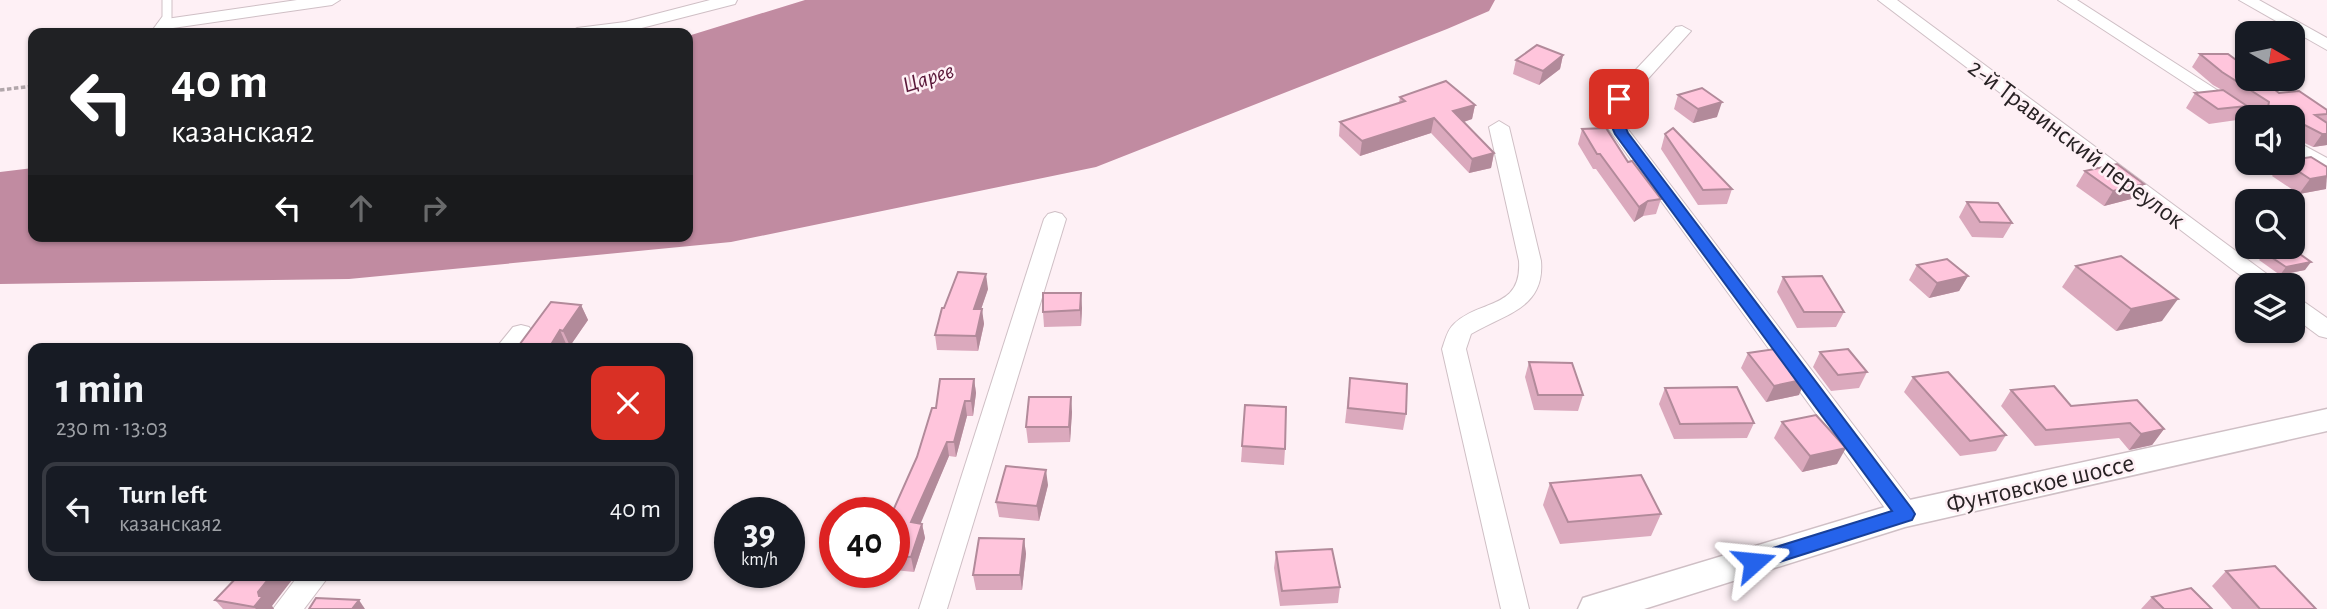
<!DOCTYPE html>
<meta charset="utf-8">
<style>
:root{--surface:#171b24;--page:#242831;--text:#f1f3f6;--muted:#9ea1a6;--line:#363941}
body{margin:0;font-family:"Alegreya Sans",sans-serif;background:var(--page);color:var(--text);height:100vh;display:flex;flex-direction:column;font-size:26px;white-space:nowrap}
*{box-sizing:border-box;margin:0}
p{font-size:23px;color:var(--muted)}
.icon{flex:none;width:38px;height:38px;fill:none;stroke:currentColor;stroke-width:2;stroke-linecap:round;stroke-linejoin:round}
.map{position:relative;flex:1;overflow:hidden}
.drawer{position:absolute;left:28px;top:343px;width:665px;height:238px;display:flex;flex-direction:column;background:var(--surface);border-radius:14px;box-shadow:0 2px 5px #0004}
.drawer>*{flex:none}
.guide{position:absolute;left:28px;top:28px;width:665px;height:214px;border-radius:14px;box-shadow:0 2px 5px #0004;background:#202124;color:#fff;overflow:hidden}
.needle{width:46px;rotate:99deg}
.fabs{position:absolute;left:2235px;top:21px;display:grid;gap:14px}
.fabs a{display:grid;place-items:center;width:70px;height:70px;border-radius:14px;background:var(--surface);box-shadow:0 2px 5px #0004;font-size:35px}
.speed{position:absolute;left:714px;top:497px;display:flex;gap:14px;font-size:35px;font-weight:700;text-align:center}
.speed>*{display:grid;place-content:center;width:91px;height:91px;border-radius:50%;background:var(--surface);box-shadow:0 2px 5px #0004;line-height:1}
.speed small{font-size:18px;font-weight:400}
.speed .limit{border:10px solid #d22;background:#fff;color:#111}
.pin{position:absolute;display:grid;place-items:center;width:60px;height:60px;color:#fff;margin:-30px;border-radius:14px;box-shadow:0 4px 10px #0006}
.me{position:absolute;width:77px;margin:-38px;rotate:72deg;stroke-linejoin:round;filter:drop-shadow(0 0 5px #0008)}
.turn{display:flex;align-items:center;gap:24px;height:147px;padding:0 28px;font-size:32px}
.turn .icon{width:91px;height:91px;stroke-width:2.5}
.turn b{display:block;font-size:49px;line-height:60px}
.lanes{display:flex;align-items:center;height:66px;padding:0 28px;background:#0003;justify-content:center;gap:35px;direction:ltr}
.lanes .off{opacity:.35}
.round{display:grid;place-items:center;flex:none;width:74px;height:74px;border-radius:14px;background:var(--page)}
.headline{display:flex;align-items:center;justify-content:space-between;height:119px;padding:0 28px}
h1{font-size:42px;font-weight:700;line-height:52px}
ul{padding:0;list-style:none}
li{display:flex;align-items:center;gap:21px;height:94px;margin:0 14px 10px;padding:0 14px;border:4px solid var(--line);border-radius:14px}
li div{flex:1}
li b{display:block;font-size:26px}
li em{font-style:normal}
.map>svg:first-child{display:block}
</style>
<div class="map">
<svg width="2327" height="609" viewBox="0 0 2327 609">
<rect width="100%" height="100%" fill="#fef0f5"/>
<polygon fill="#c18ba1" points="805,0 1495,0 1489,11 1447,29 1096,167 731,242 349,279 0,284 0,172 33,168 33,236 688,236 688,36"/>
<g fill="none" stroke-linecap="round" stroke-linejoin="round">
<g stroke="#cfbfc5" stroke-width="11">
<polyline id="service" points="156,33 167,18 167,0"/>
</g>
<g stroke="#cfbfc5" stroke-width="2">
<g id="minor">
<polygon points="297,0 340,0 332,5 166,29 157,24 166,19"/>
<polygon points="710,0 737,0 735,4 626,32 568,33 577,28 625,22"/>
<polygon points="1878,0 1897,0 2275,280 2278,285 2253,285"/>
<polygon points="2058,0 2077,0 2259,117 2247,117 2247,122 2243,121"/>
<polygon points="2239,0 2259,0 2327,38 2327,50"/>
<polygon points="1682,26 1691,31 1628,101 1622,113 1624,124 1915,506 1918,514 1915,522 1905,525 1895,522 1605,124 1604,113 1612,95 1676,27"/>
<path d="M1499,121L1509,127L1541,261C1545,309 1504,314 1471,334L1466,349L1529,609H1501L1442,349C1445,341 1447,330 1454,324C1480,299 1522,310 1519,261L1489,127Z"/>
<polygon points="2292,139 2327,158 2327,173 2292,154"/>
<polygon points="1055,212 1062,214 1066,219 947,609 919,609 1044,219 1048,214"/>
<polygon points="2292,297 2300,299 2327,318 2327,338 2319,336 2292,316"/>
<polygon points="521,325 529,327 533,333 521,348 496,348 513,327"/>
<polygon points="298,576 329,576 304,609 273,609"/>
</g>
</g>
<g stroke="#cfbfc5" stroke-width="3">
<polygon id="tertiary" points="2327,409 2327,431 1905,527 1644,609 1578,609 1583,598 1596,594 1905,501"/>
</g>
<polyline stroke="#b1a6aa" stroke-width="3.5" stroke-dasharray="4.5 2.5" stroke-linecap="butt" points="0,90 33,86"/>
<use href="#service" stroke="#fff" stroke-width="9"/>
<use href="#minor" fill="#fff" fill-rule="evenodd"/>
<use href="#tertiary" fill="#fff" fill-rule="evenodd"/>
</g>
<g fill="#dba9bd">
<polygon points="2200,54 2279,93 2327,110 2327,145 2313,147 2292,137 2292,117 2260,117 2260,115 2247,106 2237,120 2209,124 2186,108 2195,93 2222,90 2213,85 2192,67"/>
<polygon points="1563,55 1560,69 1539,85 1513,74 1516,60"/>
<polygon points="1678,95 1717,117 1693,123 1674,109"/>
<polygon points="1400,97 1475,105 1472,119 1464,122 1494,153 1491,168 1469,173 1431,133 1360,156 1339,136 1340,122 1399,103"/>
<polygon points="1582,129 1628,162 1661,199 1656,214 1643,216 1634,222 1596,169 1593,169 1578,144"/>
<polygon points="1665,134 1732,189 1727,204 1698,205 1661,149"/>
<polygon points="2282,163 2292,163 2326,189 2299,194 2272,176"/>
<polygon points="2085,171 2135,198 2104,206 2076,186"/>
<polygon points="1967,202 2012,223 2003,238 1972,237 1959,217"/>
<polygon points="2265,253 2305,270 2280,275 2259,260"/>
<polygon points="1917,265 1968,276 1959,291 1929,298 1909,280"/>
<polygon points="2076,266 2162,321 2116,331 2062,287"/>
<polygon points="1783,277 1844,312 1836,327 1797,328 1777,292"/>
<polygon points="988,289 981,309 984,324 978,351 937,350 935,335 944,308"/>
<polygon points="581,305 588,320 570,346 517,348"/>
<polygon points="1082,308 1081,326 1044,327 1043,312"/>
<polygon points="1820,352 1867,372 1859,388 1831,391 1813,367"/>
<polygon points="1748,353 1799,395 1766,402 1741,368"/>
<polygon points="1529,362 1583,395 1578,411 1534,410 1525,377"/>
<polygon points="1913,377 2006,435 1996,451 1960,456 1904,392"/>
<polygon points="1350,378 1406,414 1403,430 1345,423"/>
<polygon points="974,379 976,393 973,416 967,416 956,457 949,456 920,523 922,524 925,538 914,572 894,570 894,513 917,457 936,408"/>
<polygon points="1665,388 1754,423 1747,438 1674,439 1659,404"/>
<polygon points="2011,390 2071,406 2164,429 2152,445 2129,450 2119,438 2035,446 2001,406"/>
<polygon points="1245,405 1285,449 1284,465 1241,462"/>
<polygon points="1072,412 1070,442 1028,443 1026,427"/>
<polygon points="1782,422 1837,464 1802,472 1774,438"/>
<polygon points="1550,483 1661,514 1651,536 1560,544 1543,505"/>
<polygon points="1048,485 1039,521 999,517 996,502"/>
<polygon points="1024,539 1026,554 1022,590 976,590 973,575"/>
<polygon points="1276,552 1340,587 1338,603 1280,606 1274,568"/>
<polygon points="2226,571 2316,609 2232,609 2212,586"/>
<polygon points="2152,597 2212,609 2141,609"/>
<polygon points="215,600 272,606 274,609 223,609"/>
</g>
<g fill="#b28a9a">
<polygon points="1563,55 1560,69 1539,85 1543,71"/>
<polygon points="1722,102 1717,117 1693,123 1698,109"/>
<polygon points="1475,105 1472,119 1451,126 1453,111"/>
<polygon points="1434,118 1431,133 1360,156 1362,141"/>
<polygon points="2303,124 2293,137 2292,137 2292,135 2299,126"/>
<polygon points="2322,134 2327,134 2327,145 2313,147"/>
<polygon points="1494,153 1491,168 1469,173 1472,159"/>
<polygon points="2327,176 2326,189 2299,194 2310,179"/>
<polygon points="2144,184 2135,198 2104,206 2113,191"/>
<polygon points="1648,201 1643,216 1634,222 1639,207"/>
<polygon points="2311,262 2305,270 2280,275 2286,267"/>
<polygon points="986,274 988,289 976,324 974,309"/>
<polygon points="1968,276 1959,291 1929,298 1937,283"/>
<polygon points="1081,293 1082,308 1081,326 1080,310"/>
<polygon points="2178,299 2162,321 2116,331 2131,309"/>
<polygon points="581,305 588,320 570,346 563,331"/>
<polygon points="982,309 984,324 978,351 976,336"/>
<polygon points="560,330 567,346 565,348 549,348"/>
<polygon points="974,379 976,393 973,416 971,401"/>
<polygon points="1806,379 1799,395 1766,402 1774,386"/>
<polygon points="1071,397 1072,412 1070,442 1069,427"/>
<polygon points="965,401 967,416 956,457 954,442"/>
<polygon points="2164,429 2152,445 2129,450 2141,434"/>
<polygon points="947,442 949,456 915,537 911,522"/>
<polygon points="1846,448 1837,464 1802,472 1810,456"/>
<polygon points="1046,470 1048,485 1039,521 1037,506"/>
<polygon points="922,524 925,538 914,572 911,557"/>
<polygon points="1024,539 1026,554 1022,590 1020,575"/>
<polygon points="271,576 295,576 272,606 274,609 256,609 254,607 259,596 258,592"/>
<polygon points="359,600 365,609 352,609"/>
</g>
<g fill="#ffc5dc" stroke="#b28a9a" stroke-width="2">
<polygon points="1537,45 1563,55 1543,71 1516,60"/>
<polygon points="2200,54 2228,54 2247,68 2247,79 2261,79 2279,93 2299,91 2327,110 2327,114 2315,115 2327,123 2327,134 2322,134 2303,124 2299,126 2292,122 2292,117 2285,117 2268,107 2269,102 2222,72"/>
<polygon points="1446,81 1475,105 1453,111 1494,153 1472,159 1434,118 1362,141 1340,122 1405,101 1400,97"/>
<polygon points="1702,88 1722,102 1698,109 1678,95"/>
<polygon points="2223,90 2247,106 2218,109 2195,93"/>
<polygon points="1606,128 1628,162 1632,161 1661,199 1648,201 1639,207 1600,154 1597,154 1582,129"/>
<polygon points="1673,128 1732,189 1703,190 1665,134"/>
<polygon points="2311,157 2327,167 2327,176 2310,179 2286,163 2292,163 2292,160"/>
<polygon points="2117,164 2144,184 2113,191 2085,171"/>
<polygon points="1967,202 1998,203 2012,223 1980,222"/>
<polygon points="2290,247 2311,262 2286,267 2265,253"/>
<polygon points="2121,256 2178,299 2131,309 2076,266"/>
<polygon points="1947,259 1968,276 1937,283 1917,265"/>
<polygon points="958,272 986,274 974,309 982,309 976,336 935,335 942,308 944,308"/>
<polygon points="1822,276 1844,312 1804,312 1783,277"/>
<polygon points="1043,293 1081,293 1080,310 1043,312"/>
<polygon points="551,302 581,305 563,331 560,330 549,348 517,348"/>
<polygon points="1775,349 1781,357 1789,356 1806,379 1774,386 1748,353"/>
<polygon points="1848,349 1867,372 1838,375 1820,352"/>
<polygon points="1529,362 1572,363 1583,395 1538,395"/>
<polygon points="1948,372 2006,435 1970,441 1913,377"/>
<polygon points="1350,378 1407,384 1406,414 1348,408"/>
<polygon points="940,379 974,379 971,401 965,401 954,442 947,442 911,522 922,524 911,557 894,556 894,513 892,513 917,457 932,408 936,408"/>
<polygon points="2054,386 2071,406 2137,400 2164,429 2141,434 2130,423 2046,430 2011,390"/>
<polygon points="1737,387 1754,423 1680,424 1665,388"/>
<polygon points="1029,397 1071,397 1069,427 1026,427"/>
<polygon points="1245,405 1286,407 1285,449 1242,446"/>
<polygon points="1816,415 1846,448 1810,456 1782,422"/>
<polygon points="1006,466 1046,470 1037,506 996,502"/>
<polygon points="1641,475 1661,514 1568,522 1550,483"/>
<polygon points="979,538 1024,539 1020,575 973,575"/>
<polygon points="1332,549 1340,587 1282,591 1276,552"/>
<polygon points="2275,566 2316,609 2260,609 2226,571"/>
<polygon points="238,576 271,576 258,592 259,596 263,596 254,607 215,600"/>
<polygon points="2191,588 2212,609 2164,609 2152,597"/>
<polygon points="316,598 359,600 352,609 309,609"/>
</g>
<polygon fill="#2563eb" stroke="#184099" stroke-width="2" points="1619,95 1626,99 1620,113 1628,133 1912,509 1915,514 1912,520 1754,570 1747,568 1745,562 1747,556 1892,511 1615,134 1606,113 1615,96"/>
<g text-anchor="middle" stroke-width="5" stroke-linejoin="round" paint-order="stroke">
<g font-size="23" font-style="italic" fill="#591738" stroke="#fef0f5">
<text transform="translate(928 77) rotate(-18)" y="8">Царев</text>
</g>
<g font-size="26" fill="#282224" stroke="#fef0f5">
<text transform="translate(2077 143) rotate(37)" y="9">2-й Травинский переулок</text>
<text transform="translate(2040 483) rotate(-13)" y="9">Фунтовское шоссе</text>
</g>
</g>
</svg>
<div class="fabs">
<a><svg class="needle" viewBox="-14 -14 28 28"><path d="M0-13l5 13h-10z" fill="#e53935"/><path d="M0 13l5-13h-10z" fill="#9ea1a6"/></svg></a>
<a><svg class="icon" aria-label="sound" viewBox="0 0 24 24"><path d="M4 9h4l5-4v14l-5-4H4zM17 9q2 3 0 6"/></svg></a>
<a><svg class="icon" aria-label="search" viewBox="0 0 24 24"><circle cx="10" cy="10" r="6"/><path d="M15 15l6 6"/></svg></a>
<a><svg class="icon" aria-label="layers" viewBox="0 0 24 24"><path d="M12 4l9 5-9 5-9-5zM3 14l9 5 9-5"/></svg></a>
</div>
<div class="speed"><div>39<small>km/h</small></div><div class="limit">40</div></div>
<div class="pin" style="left:1619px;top:99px;background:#d93025"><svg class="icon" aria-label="arrive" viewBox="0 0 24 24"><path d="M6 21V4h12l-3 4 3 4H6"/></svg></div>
<svg class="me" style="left:1754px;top:562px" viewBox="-20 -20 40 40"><path d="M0-17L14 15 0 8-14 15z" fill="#2563eb" stroke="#fff" stroke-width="4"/></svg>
<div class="guide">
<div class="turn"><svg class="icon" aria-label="left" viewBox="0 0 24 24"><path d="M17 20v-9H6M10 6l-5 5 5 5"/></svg><div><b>40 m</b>казанская2</div></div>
<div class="lanes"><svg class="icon" aria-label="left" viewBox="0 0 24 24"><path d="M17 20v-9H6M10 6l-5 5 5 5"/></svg><svg class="icon off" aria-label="ahead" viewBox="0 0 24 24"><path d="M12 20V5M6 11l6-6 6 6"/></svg><svg class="icon off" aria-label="right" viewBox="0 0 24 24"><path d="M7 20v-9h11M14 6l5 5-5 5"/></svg></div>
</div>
<section class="drawer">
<div class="headline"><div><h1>1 min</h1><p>230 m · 13:03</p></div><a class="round" style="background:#d93025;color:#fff"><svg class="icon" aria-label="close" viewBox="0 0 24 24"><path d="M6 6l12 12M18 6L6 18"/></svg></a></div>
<ul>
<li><svg class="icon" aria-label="left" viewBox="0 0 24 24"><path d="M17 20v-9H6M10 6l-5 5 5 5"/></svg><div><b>Turn left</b><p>казанская2</p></div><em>40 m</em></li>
</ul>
</section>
</div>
